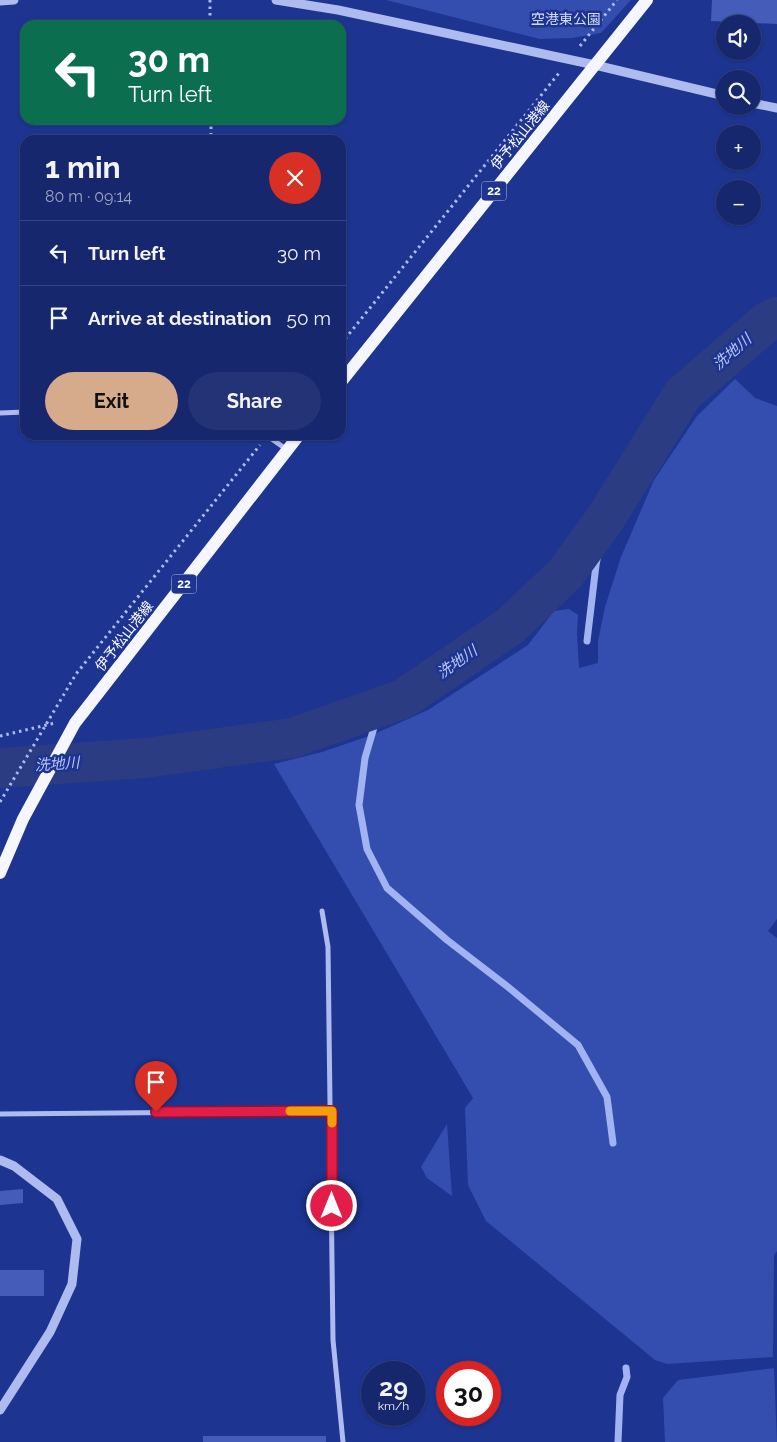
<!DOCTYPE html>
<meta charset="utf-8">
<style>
:root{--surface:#16276d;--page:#233375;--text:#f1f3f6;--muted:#9ea5c2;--line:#354480;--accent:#d6ab8b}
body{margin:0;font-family:Raleway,"Noto Sans JP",sans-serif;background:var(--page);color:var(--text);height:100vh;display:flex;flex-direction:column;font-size:19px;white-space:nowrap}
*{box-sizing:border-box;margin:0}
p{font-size:16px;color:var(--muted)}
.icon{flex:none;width:28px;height:28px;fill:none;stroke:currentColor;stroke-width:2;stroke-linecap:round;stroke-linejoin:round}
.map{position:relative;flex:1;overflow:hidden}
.details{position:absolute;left:20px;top:135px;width:326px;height:305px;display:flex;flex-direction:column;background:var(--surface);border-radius:15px;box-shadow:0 1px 4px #0004,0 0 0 1px var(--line)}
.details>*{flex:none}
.guide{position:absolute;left:20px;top:20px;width:326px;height:105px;border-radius:15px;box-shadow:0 1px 4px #0004,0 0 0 1px var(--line);background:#0b6e4f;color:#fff;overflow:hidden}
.controls{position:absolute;left:716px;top:15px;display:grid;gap:10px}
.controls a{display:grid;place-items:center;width:45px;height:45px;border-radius:50%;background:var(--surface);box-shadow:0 1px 4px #0004,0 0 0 1px var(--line);font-size:25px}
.speed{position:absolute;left:361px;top:1361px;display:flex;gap:10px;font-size:25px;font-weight:700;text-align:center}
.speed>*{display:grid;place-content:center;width:65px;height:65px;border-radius:50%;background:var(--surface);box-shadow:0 1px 4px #0004,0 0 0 1px var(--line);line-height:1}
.speed small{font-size:12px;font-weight:400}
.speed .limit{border:8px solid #d22;background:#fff;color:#111}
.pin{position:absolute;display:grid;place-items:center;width:42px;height:42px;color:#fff;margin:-51px -21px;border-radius:50% 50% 50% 0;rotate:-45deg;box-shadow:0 0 5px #0007}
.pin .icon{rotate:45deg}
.me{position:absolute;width:55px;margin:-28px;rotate:0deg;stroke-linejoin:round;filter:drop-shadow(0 0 4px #0008)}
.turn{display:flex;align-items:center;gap:18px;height:105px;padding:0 25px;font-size:22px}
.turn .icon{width:65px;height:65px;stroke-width:2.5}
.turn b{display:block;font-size:35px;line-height:42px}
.round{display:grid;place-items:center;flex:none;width:52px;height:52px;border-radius:26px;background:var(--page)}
.headline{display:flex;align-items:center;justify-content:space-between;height:85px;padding:0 25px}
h1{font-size:30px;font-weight:700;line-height:38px}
.cta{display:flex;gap:10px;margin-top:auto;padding:10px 25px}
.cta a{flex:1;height:58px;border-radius:30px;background:var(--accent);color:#111;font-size:20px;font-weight:700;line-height:58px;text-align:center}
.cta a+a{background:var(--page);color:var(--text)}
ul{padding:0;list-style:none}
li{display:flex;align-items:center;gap:15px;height:65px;padding:0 25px;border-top:1px solid var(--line)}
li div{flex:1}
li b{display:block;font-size:19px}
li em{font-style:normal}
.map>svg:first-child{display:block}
</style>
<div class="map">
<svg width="777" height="1442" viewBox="0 0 777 1442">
<rect width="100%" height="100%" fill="#1d3491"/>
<g fill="#344eb0">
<polygon points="386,0 631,0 601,33 572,38 540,39"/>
<polygon points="735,379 755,398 777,406 777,919 768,931 777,938 777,1251 774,1255 773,1357 667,1364 655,1360 486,1221 468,1185 465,1108 473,1098 274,764 322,752 372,735 428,710 528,645 554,611 569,609 578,615 577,634 579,668 598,663 598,641 605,607 621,557 654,480 697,416"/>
<polygon points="447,1124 452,1196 427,1178 421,1167"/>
<polygon points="774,1368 777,1442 665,1442 663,1398 678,1380"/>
</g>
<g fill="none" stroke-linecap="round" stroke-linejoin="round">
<g stroke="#a1b3f0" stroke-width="7">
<polyline points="587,641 596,565 605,519"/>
<polyline points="380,707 365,758 359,805 367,849 387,888 447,940 508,987 578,1045 607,1097 613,1143"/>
<polyline points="618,1442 620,1395 627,1377 626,1368"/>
</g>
<polyline stroke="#2b3c83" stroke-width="40" points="0,768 145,758 292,738 403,699 510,626 565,574 605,519 683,394 768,321 777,317"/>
</g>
<g fill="#455db9">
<polygon points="712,0 777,0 777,24 711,21"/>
<polygon points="23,1189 23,1203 0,1205 0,1191"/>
<rect x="0" y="1270" width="44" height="26"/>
<rect x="203" y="1436" width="123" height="6"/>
</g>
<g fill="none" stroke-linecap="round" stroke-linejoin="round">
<g stroke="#aebbee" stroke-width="3" stroke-dasharray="2.5 4" stroke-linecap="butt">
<polyline points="210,0 210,25"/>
<polyline points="580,46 617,0"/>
<polyline points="211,120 211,140"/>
<polyline points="341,344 559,73"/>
<polyline points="0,736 55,723"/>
<polyline points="0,802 76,674 260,445"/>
</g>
<g stroke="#aebbee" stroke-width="5">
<polyline points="0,413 25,412"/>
<polyline points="266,435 286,449"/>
<polyline points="322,911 328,947 333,1340 343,1442"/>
<polyline points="0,1114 332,1111"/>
</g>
<g stroke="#aebbee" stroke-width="9">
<polyline points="276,0 338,10 595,65 725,96"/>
<polyline points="0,1 14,0"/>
<polyline points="752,103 777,108"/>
<polyline points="0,1160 14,1166 57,1199 77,1239 72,1284 50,1332 0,1410"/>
</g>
<g stroke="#f5f6ff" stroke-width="12">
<polyline points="341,382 647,0"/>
<polyline points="0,873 23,819 75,723 299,435"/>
</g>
</g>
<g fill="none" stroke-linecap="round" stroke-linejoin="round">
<g stroke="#92132f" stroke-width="12">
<polyline id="route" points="156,1112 332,1111 332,1206"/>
</g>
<use href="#route" stroke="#e11d48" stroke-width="9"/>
<polyline stroke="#f59e0b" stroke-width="9" points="290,1111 332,1111 332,1123"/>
</g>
<g text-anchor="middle" stroke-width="5" stroke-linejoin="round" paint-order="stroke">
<g fill="#1d3491" stroke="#bbc2de" stroke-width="1">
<rect x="481.5" y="181.5" width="25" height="19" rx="4"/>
<rect x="171.5" y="574.5" width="25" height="19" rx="4"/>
</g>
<g font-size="12" font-weight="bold" fill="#fff">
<text x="494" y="195">22</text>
<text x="184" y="588">22</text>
</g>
<g font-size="14" fill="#d4dcfa" stroke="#1d3491">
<text x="566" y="24">空港東公園</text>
</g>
<g font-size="14" fill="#fff" stroke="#1d3491">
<text transform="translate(520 135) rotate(-51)" y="5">伊予松山港線</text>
<text transform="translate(124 636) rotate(-52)" y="5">伊予松山港線</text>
</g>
<g font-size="15" font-style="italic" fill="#bac7f5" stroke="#1d3491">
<text transform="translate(732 352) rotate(-41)" y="5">洗地川</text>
<text transform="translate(457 662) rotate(-35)" y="5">洗地川</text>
<text transform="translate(57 764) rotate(-4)" y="5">洗地川</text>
</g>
</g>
</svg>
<div class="controls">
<a><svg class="icon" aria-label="sound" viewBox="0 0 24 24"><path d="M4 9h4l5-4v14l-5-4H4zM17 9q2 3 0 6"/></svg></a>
<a><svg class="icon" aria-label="search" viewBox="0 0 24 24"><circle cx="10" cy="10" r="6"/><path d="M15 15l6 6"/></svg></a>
<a>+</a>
<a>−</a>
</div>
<div class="speed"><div>29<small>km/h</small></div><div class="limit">30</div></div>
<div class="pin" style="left:156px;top:1112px;background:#d93025"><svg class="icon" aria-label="arrive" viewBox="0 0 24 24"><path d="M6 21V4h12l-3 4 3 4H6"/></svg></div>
<svg class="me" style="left:332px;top:1206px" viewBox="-20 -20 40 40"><circle r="17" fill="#e11d48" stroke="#fff" stroke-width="3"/><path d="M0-11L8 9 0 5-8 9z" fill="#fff"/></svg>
<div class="guide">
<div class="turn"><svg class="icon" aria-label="left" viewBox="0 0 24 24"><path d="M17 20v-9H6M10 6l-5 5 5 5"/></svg><div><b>30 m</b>Turn left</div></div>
</div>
<section class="details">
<div class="headline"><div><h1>1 min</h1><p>80 m · 09:14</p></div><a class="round" style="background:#d93025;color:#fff"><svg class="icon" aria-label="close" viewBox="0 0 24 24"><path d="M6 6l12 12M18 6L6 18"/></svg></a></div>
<ul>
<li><svg class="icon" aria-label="left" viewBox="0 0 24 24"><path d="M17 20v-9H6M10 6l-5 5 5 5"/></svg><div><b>Turn left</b></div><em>30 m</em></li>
<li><svg class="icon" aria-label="arrive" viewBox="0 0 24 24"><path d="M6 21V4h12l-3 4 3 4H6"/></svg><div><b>Arrive at destination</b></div><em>50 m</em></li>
</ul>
<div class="cta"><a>Exit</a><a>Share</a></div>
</section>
</div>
